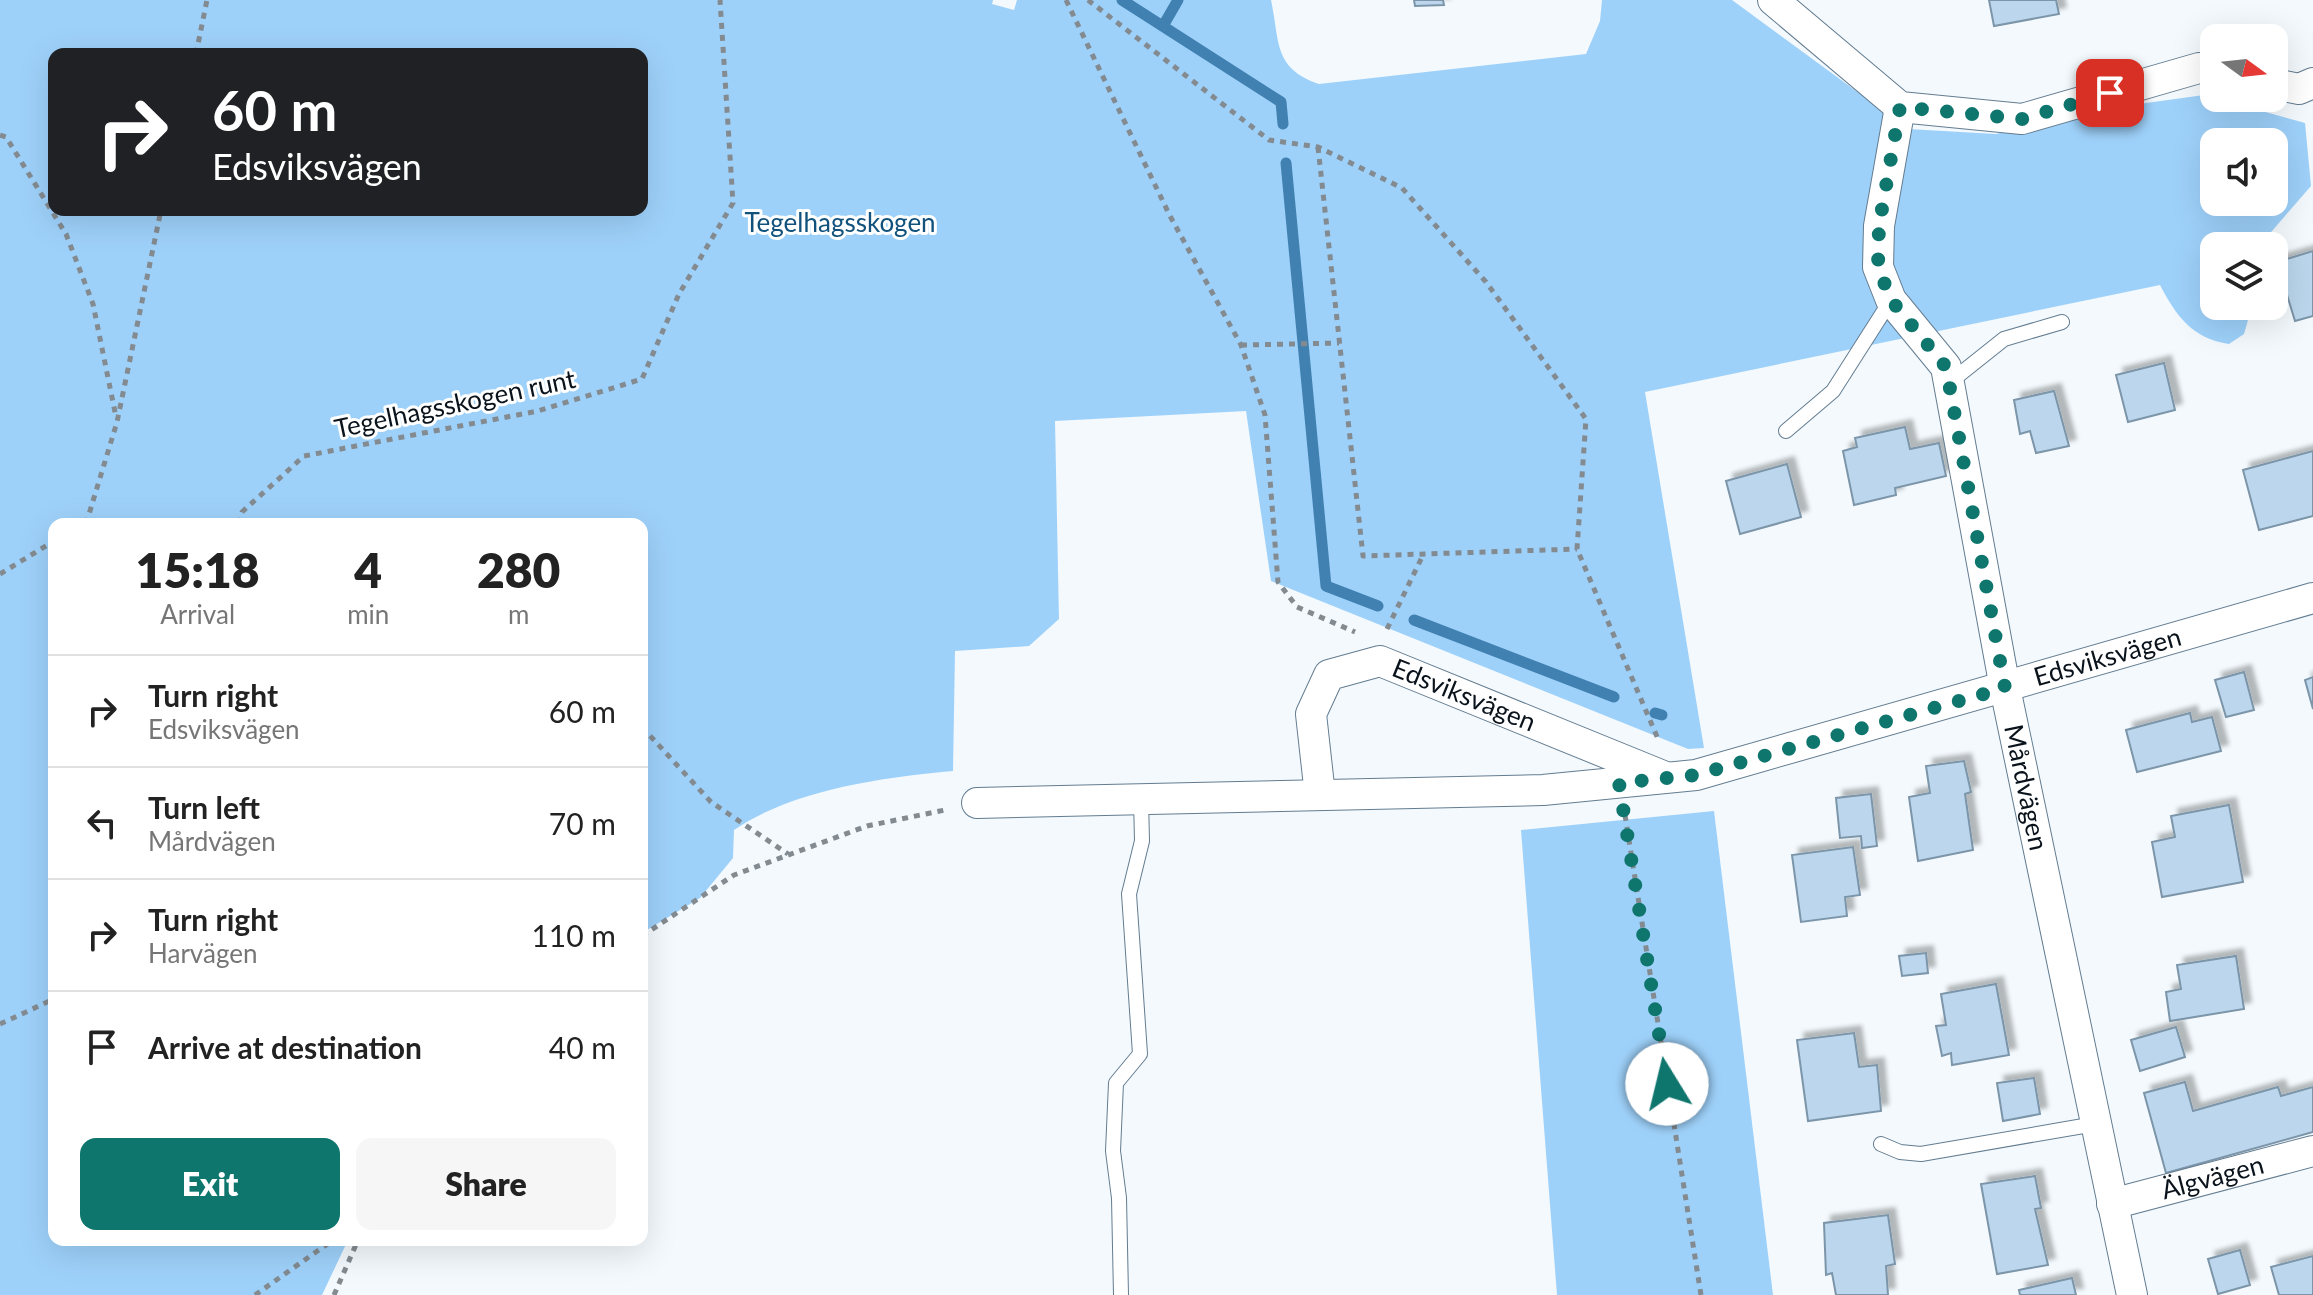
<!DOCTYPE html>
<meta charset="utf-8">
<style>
:root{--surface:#fff;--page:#f6f6f6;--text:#222;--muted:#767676;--line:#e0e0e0;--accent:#0f766e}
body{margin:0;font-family:Lato,sans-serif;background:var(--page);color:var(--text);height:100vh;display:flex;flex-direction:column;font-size:30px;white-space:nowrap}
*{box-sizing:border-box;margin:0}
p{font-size:26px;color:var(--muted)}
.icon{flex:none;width:44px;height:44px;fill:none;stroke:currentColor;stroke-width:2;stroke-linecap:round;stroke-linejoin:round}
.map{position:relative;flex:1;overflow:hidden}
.details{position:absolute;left:48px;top:518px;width:600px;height:728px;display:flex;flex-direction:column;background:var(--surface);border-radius:16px;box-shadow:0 8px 32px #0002}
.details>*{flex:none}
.banner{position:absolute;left:48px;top:48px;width:600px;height:168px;border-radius:16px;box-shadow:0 8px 32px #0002;background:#202124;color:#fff;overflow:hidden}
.needle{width:52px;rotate:105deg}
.buttons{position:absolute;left:2200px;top:24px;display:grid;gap:16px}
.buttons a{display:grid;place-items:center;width:88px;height:88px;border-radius:16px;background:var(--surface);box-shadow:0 8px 32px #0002;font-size:40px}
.pin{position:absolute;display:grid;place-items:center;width:68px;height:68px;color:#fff;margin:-34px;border-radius:16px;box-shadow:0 4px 12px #0006}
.me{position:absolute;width:88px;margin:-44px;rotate:351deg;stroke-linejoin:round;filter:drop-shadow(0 0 6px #0008)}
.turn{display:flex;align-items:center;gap:28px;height:168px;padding:0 32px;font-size:36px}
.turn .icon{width:104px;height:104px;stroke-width:2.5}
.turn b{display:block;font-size:56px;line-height:68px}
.eta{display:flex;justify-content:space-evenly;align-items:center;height:136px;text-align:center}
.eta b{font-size:48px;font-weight:800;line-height:56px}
.primary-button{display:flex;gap:16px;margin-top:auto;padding:16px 32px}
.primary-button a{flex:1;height:92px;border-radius:16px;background:var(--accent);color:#fff;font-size:32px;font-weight:800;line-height:92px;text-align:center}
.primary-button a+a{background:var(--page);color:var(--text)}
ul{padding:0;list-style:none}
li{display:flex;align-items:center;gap:24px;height:112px;padding:0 32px;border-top:2px solid var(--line)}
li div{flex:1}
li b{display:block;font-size:30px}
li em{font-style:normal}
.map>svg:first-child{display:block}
</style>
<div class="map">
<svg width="2313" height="1295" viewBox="0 0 2313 1295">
<defs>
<filter id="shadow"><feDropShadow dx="7" dy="-7" stdDeviation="2" flood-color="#0004"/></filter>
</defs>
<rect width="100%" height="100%" fill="#f3f9fd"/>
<g fill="#9ed1fa" fill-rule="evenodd">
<path d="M0,0H993L992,4L1014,10L1017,0H1271C1280,42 1273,68 1319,84L1586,54L1600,21L1602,0H1732L1908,129L1996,134L2103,109L2204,95L2305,123L2311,186L2259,246H2214V306H2252L2244,334L2229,344C2193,339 2176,316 2160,285L1645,392L1704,748L1688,749L1271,581L1246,411L1055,421L1059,619L1029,646L955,651L953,771C884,777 792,790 734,830L733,858L700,898L642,933V524H54V1240H348L322,1295H0ZM54,54H642V210H54ZM2214,142H2274V202H2214Z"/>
<polygon points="1714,811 1773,1295 1557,1295 1521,830"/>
</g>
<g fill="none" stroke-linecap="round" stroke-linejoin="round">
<g stroke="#4181b2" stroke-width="11">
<polyline points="1122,0 1281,102 1283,124"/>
<polyline points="1163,26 1178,0"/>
<polyline points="1286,163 1326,586 1378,606"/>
<polyline points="1414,620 1614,697"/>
<polyline points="1655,713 1662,715"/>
</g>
</g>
<g fill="#bcd7ed" stroke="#7c95a9" stroke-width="2" filter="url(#shadow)">
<polygon points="1414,0 1443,0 1444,5 1415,6"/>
<polygon points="1989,0 2056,0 2059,14 1994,26"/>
<polygon points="2313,251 2313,316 2295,321 2277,262"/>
<polygon points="2164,363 2175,410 2128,422 2116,375"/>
<polygon points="2054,391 2069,446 2036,453 2030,431 2020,434 2014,400"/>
<polygon points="1905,427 1910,449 1939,443 1946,476 1895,488 1896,495 1854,505 1843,451 1857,447 1855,438"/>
<polygon points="2313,451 2313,516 2259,530 2243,470"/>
<polygon points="1787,464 1801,517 1740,534 1726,481"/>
<polygon points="2244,672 2254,710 2226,717 2215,680"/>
<polygon points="2313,677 2313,709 2305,680"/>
<polygon points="2190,713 2192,722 2212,717 2221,751 2137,772 2126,730"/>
<polygon points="1964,761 1971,792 1965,794 1973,850 1918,861 1909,797 1930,793 1926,766"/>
<polygon points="1871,794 1877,846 1862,848 1861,836 1840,838 1836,798"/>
<polygon points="2229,805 2243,882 2162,897 2152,842 2175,837 2171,816"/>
<polygon points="1853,847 1860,895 1845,897 1847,916 1801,922 1792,855"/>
<polygon points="1926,953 1928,973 1902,976 1899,956"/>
<polygon points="2236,956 2244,1009 2170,1021 2166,992 2181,989 2177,965"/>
<polygon points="1996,984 2009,1055 1952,1065 1951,1053 1942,1056 1936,1026 1946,1025 1941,994"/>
<polygon points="2176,1027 2185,1057 2140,1071 2131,1040"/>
<polygon points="1854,1033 1859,1067 1877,1065 1881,1111 1808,1121 1797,1040"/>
<polygon points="2034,1078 2040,1114 2003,1121 1997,1083"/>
<polygon points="2185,1082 2193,1111 2278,1087 2281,1096 2313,1087 2313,1132 2166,1173 2144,1093"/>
<polygon points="2035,1176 2041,1208 2035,1209 2048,1265 1997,1274 1981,1184"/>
<polygon points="1888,1215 1895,1264 1886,1266 1888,1295 1836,1295 1832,1273 1826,1275 1824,1223"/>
<polygon points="2240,1250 2250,1285 2218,1294 2208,1259"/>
<polygon points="2313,1256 2313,1295 2279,1295 2271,1267"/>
<polygon points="2072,1278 2076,1295 2020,1295 2019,1290"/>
</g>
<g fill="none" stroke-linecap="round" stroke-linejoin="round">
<g stroke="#637c90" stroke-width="16">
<g id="lane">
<polyline points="1950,382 2004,339 2062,322"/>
<polyline points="1786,431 1833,391 1891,300"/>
<polyline points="1881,1144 1900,1152 1921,1154 2095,1124"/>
<polyline points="1121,1295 1119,1198 1113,1151 1116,1083 1140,1054 1129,894 1142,841 1141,799"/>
</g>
</g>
<g stroke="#637c90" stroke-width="32">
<g id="street">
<polyline points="1773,0 1900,107 2022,119 2199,68 2214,71"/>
<polyline points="2274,84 2299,89 2313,83"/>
<path id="s1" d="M1900,107L1879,226L1878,267L1891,300L1946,367L2005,688L2132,1295"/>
<path id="s2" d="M1320,795L1311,714L1329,675L1380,661L1663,776"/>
<path id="s3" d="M977,803L1543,790L1696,775L2313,598"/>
<path id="s4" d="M2112,1204L2313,1151"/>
</g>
</g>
<g stroke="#838b91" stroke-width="5" stroke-dasharray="6 6" stroke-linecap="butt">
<polyline points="1066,0 1170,216 1241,345 1265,415 1278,582 1297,607 1355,632"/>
<polyline points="1088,0 1269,140 1318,147 1402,188 1486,282 1586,419 1577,549 1658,739"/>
<polyline points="196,54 207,0"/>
<polyline points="0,135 6,137 66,234 93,304 116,417"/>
<polyline points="1318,147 1363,556 1577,549"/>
<polyline points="1241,345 1339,343"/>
<polyline points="86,524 117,422 161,210"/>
<polyline points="239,524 242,512 304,456 538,411 642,379 679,294 733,203 720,0"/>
<polyline points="0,574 54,541"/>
<polyline points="1387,629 1423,555"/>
<polyline points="642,727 711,802 788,854"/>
<polyline points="1625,815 1701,1295"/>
<polyline points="642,936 734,875 867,826 945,810"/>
<polyline points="0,1024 54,999"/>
<polyline points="255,1295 333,1240"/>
<polyline points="334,1295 358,1240"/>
</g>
<use href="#lane" stroke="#fff" stroke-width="14"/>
<use href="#street" stroke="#fff" stroke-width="30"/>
</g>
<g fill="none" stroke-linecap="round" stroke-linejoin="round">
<polyline stroke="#0f766e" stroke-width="14" stroke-dasharray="0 25.2" points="1667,1084 1619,783 1696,775 2005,688 1946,367 1891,300 1878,267 1879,226 1900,107 2022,119 2110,93"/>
</g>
<g text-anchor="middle" stroke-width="6" stroke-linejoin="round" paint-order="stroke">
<g font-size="26" fill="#11527d" stroke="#fff">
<text x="840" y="232">Tegelhagsskogen</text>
</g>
<g font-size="26" fill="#0a131b" stroke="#fff">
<text transform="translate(455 404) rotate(-12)" y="9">Tegelhagsskogen runt</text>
<text dy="9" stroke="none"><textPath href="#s3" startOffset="1148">Edsviksvägen</textPath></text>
<text dy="9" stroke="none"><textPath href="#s2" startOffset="268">Edsviksvägen</textPath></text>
<text dy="9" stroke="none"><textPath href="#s1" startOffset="712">Mårdvägen</textPath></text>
<text dy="9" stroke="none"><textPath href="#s4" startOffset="104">Älgvägen</textPath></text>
</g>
</g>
</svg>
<div class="buttons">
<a><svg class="needle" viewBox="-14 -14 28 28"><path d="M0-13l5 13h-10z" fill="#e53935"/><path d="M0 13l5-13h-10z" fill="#767676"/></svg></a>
<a><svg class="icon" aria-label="sound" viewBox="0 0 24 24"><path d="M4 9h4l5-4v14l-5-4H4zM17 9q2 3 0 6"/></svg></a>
<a><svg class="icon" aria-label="layers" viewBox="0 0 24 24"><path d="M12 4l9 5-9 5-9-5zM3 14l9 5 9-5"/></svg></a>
</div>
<div class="pin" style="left:2110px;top:93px;background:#d93025"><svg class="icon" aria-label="arrive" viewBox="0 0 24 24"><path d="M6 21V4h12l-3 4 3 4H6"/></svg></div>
<svg class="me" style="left:1667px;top:1084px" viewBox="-20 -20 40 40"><circle r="19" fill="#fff"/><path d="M0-13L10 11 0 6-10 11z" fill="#0f766e"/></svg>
<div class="banner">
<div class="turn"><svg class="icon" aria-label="right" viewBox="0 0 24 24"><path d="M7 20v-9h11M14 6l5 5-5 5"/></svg><div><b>60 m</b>Edsviksvägen</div></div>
</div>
<section class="details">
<div class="eta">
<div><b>15:18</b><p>Arrival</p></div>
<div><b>4</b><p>min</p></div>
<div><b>280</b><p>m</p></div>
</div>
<ul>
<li><svg class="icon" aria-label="right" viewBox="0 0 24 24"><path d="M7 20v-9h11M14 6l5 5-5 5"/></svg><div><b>Turn right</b><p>Edsviksvägen</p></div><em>60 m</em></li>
<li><svg class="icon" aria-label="left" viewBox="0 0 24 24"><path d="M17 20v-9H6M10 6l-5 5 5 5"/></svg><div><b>Turn left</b><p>Mårdvägen</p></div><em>70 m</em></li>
<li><svg class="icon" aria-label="right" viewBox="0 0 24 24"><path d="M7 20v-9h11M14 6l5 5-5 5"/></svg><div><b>Turn right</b><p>Harvägen</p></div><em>110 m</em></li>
<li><svg class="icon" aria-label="arrive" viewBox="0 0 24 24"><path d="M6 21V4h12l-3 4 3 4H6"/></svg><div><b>Arrive at destination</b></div><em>40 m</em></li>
</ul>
<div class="primary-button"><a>Exit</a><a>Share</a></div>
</section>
</div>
